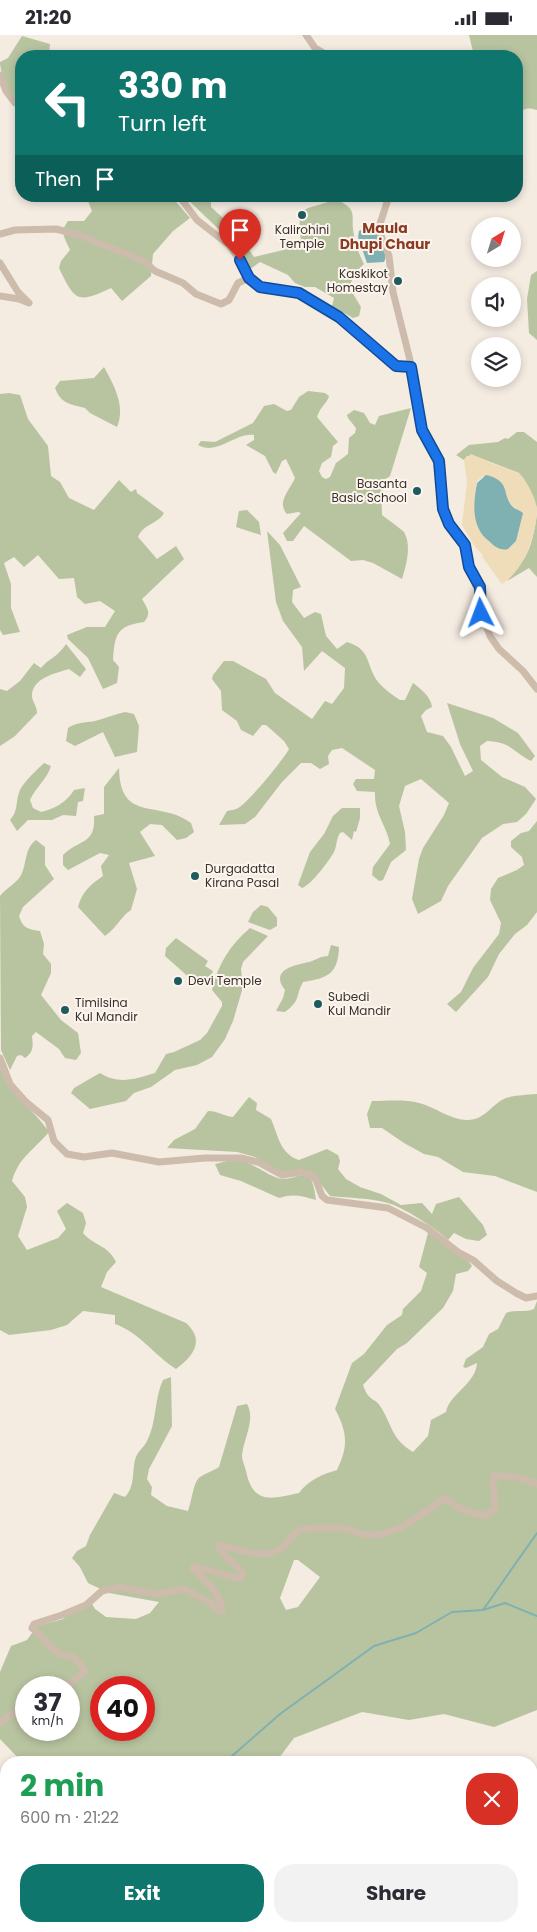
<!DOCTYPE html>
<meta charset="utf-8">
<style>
:root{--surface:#fff;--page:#f2f2f3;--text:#2b2b33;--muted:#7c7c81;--accent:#0f766e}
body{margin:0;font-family:Poppins,sans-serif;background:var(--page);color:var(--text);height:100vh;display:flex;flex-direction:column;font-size:19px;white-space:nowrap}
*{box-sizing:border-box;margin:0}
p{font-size:16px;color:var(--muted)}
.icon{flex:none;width:28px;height:28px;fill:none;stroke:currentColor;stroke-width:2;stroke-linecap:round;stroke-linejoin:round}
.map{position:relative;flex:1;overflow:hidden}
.details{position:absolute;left:0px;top:1721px;width:538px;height:176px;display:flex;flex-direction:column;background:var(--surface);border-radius:20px 20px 0 0;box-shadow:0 2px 8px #0003}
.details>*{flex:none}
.banner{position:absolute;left:15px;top:15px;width:508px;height:152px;border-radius:20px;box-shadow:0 2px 8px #0003;background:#0f766e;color:#fff;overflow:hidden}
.needle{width:32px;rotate:38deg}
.fabs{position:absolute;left:471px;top:182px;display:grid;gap:10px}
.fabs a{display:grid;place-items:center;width:50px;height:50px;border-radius:50%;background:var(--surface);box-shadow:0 2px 8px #0003;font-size:25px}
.speed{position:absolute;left:15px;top:1641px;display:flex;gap:10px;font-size:25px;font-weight:700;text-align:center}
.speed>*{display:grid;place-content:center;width:65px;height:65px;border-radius:50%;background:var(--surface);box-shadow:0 2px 8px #0003;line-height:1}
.speed small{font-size:12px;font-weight:400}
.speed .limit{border:8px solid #d22;background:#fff;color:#111}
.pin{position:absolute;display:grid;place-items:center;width:42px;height:42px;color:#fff;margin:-51px -21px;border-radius:50% 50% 50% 0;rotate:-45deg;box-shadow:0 0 5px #0007}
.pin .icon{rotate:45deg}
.me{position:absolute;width:55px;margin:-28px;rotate:357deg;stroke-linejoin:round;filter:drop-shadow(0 0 4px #0008)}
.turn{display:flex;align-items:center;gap:18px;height:105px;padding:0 20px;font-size:22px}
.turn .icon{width:65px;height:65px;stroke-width:2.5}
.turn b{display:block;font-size:35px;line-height:42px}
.then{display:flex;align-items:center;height:48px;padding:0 20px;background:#0003;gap:10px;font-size:19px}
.round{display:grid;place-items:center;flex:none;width:52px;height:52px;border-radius:20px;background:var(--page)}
.summary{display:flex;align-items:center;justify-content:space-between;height:85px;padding:0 20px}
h1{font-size:30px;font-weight:700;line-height:38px;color:#1e9e55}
.action{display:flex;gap:10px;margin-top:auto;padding:10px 20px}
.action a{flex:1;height:58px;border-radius:20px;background:var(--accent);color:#fff;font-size:20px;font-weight:700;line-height:58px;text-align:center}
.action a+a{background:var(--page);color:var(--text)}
.status{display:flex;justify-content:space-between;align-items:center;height:35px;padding:0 25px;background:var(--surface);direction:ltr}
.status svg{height:14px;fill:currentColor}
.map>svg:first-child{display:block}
</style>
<div class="status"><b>21:20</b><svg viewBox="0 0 49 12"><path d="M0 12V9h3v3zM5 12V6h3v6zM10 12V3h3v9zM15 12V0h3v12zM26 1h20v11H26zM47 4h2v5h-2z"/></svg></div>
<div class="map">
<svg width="537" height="1897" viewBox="0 0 537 1897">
<rect width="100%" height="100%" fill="#f4ebe1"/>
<g fill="#b8c4a0" fill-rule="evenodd">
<path d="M469,0H537V75C528,72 523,73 516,80V21H474Z"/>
<path d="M22,1L50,9L49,21H21V62L19,64L13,62C7,53 0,37 0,27L8,23Z"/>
<path d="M82,161H171L190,183L173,196L153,219L151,241L122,266L111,253C77,269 75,266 59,233L61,226L70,215C65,203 59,198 68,186H84L92,176L88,166Z"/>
<path d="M184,161H211V172L235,194L254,222L296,212L301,208L299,178C308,171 319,171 330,166V161H338V165C356,175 352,177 353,194C354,205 359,220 364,229L359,234L360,240L354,241L349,252L361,272L359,281L353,283L332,271L334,263L315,252H305L295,248L288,240L260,227L249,235L231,206Z"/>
<polygon points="537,236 537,305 529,298 527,264 531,240"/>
<path d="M104,332C114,350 126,372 117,392L90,378L85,373C70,369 61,369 55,353L60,346L94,343Z"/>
<path d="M308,356L325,358L329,361C328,367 320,372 317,382L338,407L333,411L331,422L322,428L319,436L322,442L326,444L330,442L336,428L348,419L349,403L355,398L356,393L348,383L347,380L354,375L364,378L370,388L375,390L379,381L411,373L390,441L381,447L382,480C386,483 401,494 404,497C412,511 406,531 402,544L373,528L363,525L351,526L304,491L293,506H287L283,498L301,478L298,477L287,479C276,467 290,455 295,443L286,424L282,426L276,439L273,437L265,421L246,410L254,405V400C235,397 218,421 198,410L201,406L215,407L253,388L264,371L274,369L287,376L291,375L299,362Z"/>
<path d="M9,358L20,360L28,384L48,411L51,441L60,447L69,463L94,475L119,445L131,457L136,454L137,458L164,478C158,489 143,489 138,502L157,524L176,511L184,524L142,564C147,573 152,578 144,587C117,591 115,598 113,625L119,632L117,648L103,654L88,623L68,604L67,600L87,592H105L115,576L100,566L85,569L77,562L74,543L59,544L38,520L24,532L14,522L4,528L11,549V573L20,597L3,600L0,595V359Z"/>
<polygon points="517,397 524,397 537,407 537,473 519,438 475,421 467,421 464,425 456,420 469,410 498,407 505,403 508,404"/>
<polygon points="247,475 259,487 261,500 236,492 239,476"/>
<path d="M537,479V542L529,533L507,546C529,521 532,512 537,479Z"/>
<path d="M267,496L280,510L301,552L293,555L292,567L304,583L315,577L321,579L326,601L337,614L347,607C372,615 365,629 378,647C384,654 392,660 400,665H405L413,648C421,654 431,662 432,672L426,675L421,681L427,697L443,701L451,712L465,741L473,736L460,709L447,668L493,683L518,698L535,721L531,726C512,716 511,707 487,706L480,711L481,725L502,742L525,752L536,764L526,779L517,787L503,789L482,803L448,851L441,866L418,879L412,864L419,824L423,813L444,780L449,768L421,744L405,751L399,771L405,797L406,815L391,827L383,845L379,846L372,840L373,832L390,809C386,789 374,779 375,757L357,756L353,749L356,744H374L375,735L342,713L332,715L328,721L329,729L320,734L311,728H301L282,747L255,782L245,789L219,790L227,776C230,775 235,775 238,773C247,769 284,724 289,714L284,706L266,690H262L253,701L241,695L237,686L222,675L221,656L212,644L213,640L224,626H233L266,644L275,658L312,684L325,666L332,669L344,653L345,633L322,616L304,636L302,612L283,586L276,567Z"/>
<path d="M66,609L86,634L80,642L69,634C56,638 31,643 32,662C33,668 37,671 37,678L15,701L0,711V654L7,656L20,646L34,628L41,633C49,623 58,622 66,609Z"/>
<path d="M125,677L134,679L139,691L137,717L115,722L103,697L75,711L66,706L68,693C77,687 84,688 95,686C104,684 115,679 125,677Z"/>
<path d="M44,728L51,731C47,744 36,752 30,765L33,773L41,777C54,774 67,767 74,755L85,753L83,766L78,767L76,781L63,780L52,785H28L17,796L10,785C19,775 15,767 20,755C26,744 36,736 44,728Z"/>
<path d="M119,733C120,789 159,764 191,788L194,797L186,803L177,805L162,790L150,789L140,797L155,821L129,828L137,854L131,875C120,882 117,893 105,901L78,872C82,857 90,850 103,841L101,831L109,820L100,818L68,835L63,830V820C79,804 96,810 94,781L104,779V752Z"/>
<path d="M342,773H360V783L356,797L354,796L352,805L343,797L340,798C336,804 337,811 334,817C329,826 311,850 302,853L298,850L310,817L324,799L333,781Z"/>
<polygon points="537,786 537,877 527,890 515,899 499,919 488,942 456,977 447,969 461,957 473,933 499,899 501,888 490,865 491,854 498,843 517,835 524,830 522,822 511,812 511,806 521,798 529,796"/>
<path d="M36,805L45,812V830L54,844L23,872L19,881C23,893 27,894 40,896L44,909L43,919L51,929V938L41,960L61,985L78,998L81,1018L76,1025L65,1023L59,1014L36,997L32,1001C33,1010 34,1017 25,1023L21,1020L17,1021L10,1035L1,1015L0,861C6,853 19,847 22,838C27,826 25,813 36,805Z"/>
<polygon points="261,870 268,872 277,883 277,891 270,895 248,887 253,877"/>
<path d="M250,893L268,901L243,927L241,934L243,952L233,986L225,1004L212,1022L197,1030L175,1035L151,1052L134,1058L126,1066L90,1074L71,1058L74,1053L100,1038C119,1050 135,1044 155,1038L166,1019L174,1017L200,1005L207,998L222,971V967L212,955C218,929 230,910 250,893Z"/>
<polygon points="176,903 208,926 205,931 213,936 208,948 192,945 165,921 166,913"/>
<path d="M331,910L339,912C338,939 328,943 303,947C295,962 301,965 285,977L276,976L283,963L285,955C269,934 296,930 309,927C316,925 321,921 328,921Z"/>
<path d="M0,1032C11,1062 32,1072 49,1097C35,1114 18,1123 12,1146L25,1162L27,1172L18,1201L27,1215L58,1203L66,1194L57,1176L67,1168L83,1178L86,1188L83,1198C94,1211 107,1209 116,1227L107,1237L101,1252L186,1288C205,1305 194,1321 176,1334C154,1320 140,1298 115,1289V1280L83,1276L67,1290L51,1295L9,1300L0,1295Z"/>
<path d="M537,1059V1157L495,1141L463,1137L438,1122L424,1119L404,1108L382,1093H370L367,1079L372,1066C387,1066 405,1064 419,1068C435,1072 449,1084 466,1085C485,1086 491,1069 506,1063C515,1060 527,1060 537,1059Z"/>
<path d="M249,1062L257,1068L256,1075L271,1084C278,1100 280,1119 299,1125L327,1114L338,1120L340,1126L338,1134L346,1144L360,1152L381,1159L401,1170L422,1168L432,1179L436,1169L459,1162L483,1190L487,1200L479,1206L466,1204L454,1198L448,1205C437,1194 403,1172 388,1168C369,1163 350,1163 330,1161L314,1140L282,1137L255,1122L237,1117L167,1113L174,1105L195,1094L208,1076C218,1076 224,1081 233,1082Z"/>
<path d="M236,1124C254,1129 260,1135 275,1142C296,1151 311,1121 316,1165C302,1161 293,1158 279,1163L241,1146L220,1140L215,1129Z"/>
<path d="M428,1198C443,1206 463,1216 472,1231L468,1236L456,1239L453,1256L443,1273L407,1308L397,1314L363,1350C369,1368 375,1361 382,1374C393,1393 392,1404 413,1417L428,1401L431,1385L446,1377C450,1358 476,1349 477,1328L466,1333L463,1332L466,1324L483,1312L489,1299L498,1294L506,1278C516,1274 524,1278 534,1274L537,1266V1675L494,1692L444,1679L409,1685L362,1677L294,1703L276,1727H22L0,1704V1637L11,1611L27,1605L37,1591L63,1584L83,1568L91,1567L95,1574L106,1582L136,1584L150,1578L159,1567L109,1558L88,1548L80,1532L72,1523L77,1516L86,1511L90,1500L114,1458L125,1462C135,1451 132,1439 135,1425C137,1416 144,1413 147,1406C157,1387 154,1364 163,1345L171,1342L172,1391L149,1434L147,1444L152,1452L151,1460L167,1471L188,1476C192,1466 193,1447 200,1442C206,1438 213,1436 219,1432L237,1371L247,1369C256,1385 243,1405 242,1421C242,1426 245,1431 246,1436C253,1470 271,1464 299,1458C307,1446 323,1439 337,1435C349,1410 347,1397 335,1374L352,1328L364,1319L387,1290L402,1280L403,1274L421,1256L427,1238L419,1232ZM294,1525H298L320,1542L298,1572L286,1575L280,1563ZM26,1652H69V1695H26ZM101,1652H144V1695H101Z"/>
<polygon points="2,1748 6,1751 6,1891 65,1891 67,1897 0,1897 0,1749"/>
<polygon points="531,1762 537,1763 537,1818 531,1821"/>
</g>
<path fill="#efdcb8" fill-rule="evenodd" d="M471,419L496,430L519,438C527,446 535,462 537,473C537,498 524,536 502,549L483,523L482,519L475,512L462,490L467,447L464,425ZM483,441L517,475L516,506L508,514C501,515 495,512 490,507C471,492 475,473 476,451L477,446Z"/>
<g fill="#7fb0b2">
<path d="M364,193C378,192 390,215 384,227L367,228L358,202L359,196Z"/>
<path d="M486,440C512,446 501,460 513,472C516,475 520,475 523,478L516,506L508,514C501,516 495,512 490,507C471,493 473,470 477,448Z"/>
</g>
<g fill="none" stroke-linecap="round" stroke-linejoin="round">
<g stroke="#7fb0b2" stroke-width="2">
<polyline points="483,1575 505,1568 537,1581"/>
<polyline points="224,1728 280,1679 374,1611 416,1598 452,1577 483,1575 537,1498"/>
<polyline points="531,1795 537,1793"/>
<polyline points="3,1897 3,1860 6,1856"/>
<polyline points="329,1897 342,1891"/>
</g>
<g stroke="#cdbbac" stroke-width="7">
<polyline points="306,0 315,13 329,21"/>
<polyline points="0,40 6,56 15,68 21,69"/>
<polyline points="179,161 197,185 229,210 240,225 249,243 260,252 299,258 339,282 396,331 411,332"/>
<polyline points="389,161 380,189 380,198 389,221 393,257 413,337 422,395 439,426 443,474 449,489 465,510 469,532 480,552 481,577 490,601 499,614 523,636 537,654"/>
<polyline points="0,199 15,195 56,194 79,200 144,226 155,236 183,248 196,259 221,269 229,265 238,248 249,243"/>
<polyline points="0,228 18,257 29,268 19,264 0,261"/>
<polyline points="0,1023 10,1049 26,1067 48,1085 54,1106 67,1119 84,1122 112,1118 159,1127 205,1123 241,1123 258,1127 282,1140 301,1137 310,1140 316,1145 322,1161 327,1165 388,1173 427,1193 458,1217 473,1225 497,1246 516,1258 526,1263 537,1261"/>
<path d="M66,1652L85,1636C71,1612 68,1627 54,1615C46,1609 41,1599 32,1593L34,1589L62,1580L86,1570L102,1556L119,1552L157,1559L184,1554L211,1568L218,1576H222C222,1560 205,1544 193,1534L194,1531L240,1544L243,1539C236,1528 222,1522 218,1510C237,1512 262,1527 282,1513C290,1507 293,1495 305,1494C319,1493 338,1491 351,1495C356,1496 360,1499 366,1500C396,1502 421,1480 444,1463L463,1475L485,1481L495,1473L493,1449L494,1441L517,1442L537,1449"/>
<path d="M0,1689C7,1681 15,1675 26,1679"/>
</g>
</g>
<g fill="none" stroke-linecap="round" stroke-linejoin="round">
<g stroke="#114b97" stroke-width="12">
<polyline id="route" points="240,225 249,243 260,252 299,258 339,282 396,331 411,332 422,395 439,426 443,474 449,489 465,510 469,532 480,552 481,578"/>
</g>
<use href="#route" stroke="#1a73e8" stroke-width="9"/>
</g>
<g fill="#1f5a5e" stroke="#fbf5ee" stroke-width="2">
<circle cx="302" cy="180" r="5"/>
<circle cx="398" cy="246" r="5"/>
<circle cx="417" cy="456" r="5"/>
<circle cx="195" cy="841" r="5"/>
<circle cx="178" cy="946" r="5"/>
<circle cx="318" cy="969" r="5"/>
<circle cx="65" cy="975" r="5"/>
</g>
<g text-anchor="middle" stroke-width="4" stroke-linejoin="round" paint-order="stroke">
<g font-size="12" fill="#3b302b" stroke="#fbf5ee" text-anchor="start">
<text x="302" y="199" text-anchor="middle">Kalirohini<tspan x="302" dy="14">Temple</tspan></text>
<text x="388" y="243" text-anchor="end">Kaskikot<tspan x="388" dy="14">Homestay</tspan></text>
<text x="407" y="453" text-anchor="end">Basanta<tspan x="407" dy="14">Basic School</tspan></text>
<text x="205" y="838">Durgadatta<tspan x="205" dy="14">Kirana Pasal</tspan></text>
<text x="188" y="950">Devi Temple</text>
<text x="328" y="966">Subedi<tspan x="328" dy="14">Kul Mandir</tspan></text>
<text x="75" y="972">Timilsina<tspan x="75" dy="14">Kul Mandir</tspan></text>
</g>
<g font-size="14" font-weight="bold" fill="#8c3b22" stroke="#fbf5ee">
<text x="385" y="198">Maula<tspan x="385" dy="16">Dhupi Chaur</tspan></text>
</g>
</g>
</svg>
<div class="fabs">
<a><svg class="needle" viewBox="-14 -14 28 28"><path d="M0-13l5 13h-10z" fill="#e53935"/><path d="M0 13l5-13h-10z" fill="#7c7c81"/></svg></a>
<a><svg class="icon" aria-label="sound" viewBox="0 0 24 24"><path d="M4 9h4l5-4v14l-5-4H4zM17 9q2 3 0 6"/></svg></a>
<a><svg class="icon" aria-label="layers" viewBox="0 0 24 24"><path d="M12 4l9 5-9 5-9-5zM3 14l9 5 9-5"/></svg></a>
</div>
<div class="speed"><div>37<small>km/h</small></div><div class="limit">40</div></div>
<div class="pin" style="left:240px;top:225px;background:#d93025"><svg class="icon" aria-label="arrive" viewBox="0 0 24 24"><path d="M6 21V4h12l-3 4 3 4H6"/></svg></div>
<svg class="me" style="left:481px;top:578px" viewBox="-20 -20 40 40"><path d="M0-17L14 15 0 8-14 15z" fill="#1a73e8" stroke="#fff" stroke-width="4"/></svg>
<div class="banner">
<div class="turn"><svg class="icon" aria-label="left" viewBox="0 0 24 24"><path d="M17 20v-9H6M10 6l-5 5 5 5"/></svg><div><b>330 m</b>Turn left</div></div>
<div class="then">Then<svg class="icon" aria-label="arrive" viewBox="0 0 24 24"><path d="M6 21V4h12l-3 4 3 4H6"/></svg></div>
</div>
<section class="details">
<div class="summary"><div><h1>2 min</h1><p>600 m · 21:22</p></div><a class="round" style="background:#d93025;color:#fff"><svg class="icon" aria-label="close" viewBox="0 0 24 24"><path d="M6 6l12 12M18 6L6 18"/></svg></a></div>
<div class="action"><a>Exit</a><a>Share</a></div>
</section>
</div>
